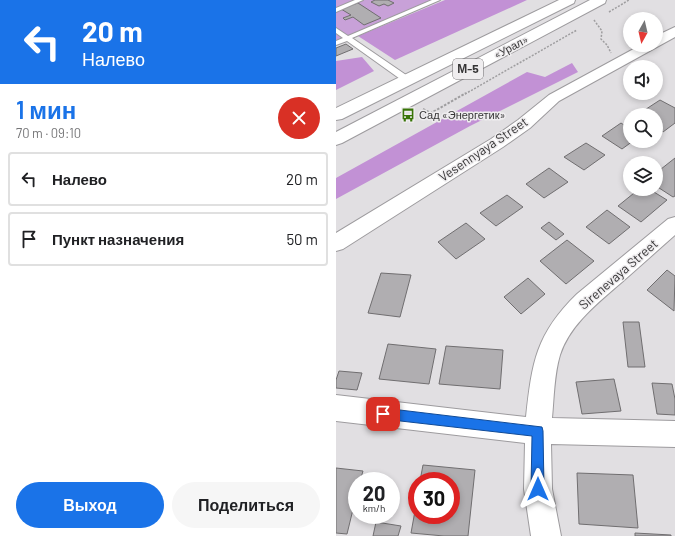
<!DOCTYPE html>
<html lang="ru">
<meta charset="utf-8">
<style>
:root{--surface:#fff;--page:#f6f6f6;--text:#202124;--muted:#757577;--line:#e0e0e0;--accent:#1a73e8}
body{margin:0;font-family:Barlow,sans-serif;background:var(--page);color:var(--text);height:100vh;display:flex;flex-direction:column;font-size:15px;white-space:nowrap}
*{box-sizing:border-box;margin:0}
p{font-size:13px;color:var(--muted)}
.icon{flex:none;width:22px;height:22px;fill:none;stroke:currentColor;stroke-width:2;stroke-linecap:round;stroke-linejoin:round}
.map{position:relative;flex:1;overflow:hidden}
.side{display:flex;flex-direction:column;background:var(--surface);width:336px}
.side>*{flex:none}
.banner{background:#1a73e8;color:#fff;overflow:hidden}
.needle{width:26px;rotate:188deg}
.tools{position:absolute;left:287px;top:12px;display:grid;gap:8px}
.tools a{display:grid;place-items:center;width:40px;height:40px;border-radius:50%;background:var(--surface);box-shadow:0 2px 6px #0003;font-size:20px}
.speed{position:absolute;left:12px;top:472px;display:flex;gap:8px;font-size:20px;font-weight:700;text-align:center}
.speed>*{display:grid;place-content:center;width:52px;height:52px;border-radius:50%;background:var(--surface);box-shadow:0 2px 6px #0003;line-height:1}
.speed small{font-size:10px;font-weight:400}
.speed .limit{border:6px solid #d22;background:#fff;color:#111}
.pin{position:absolute;display:grid;place-items:center;width:34px;height:34px;color:#fff;margin:-17px;border-radius:8px;box-shadow:0 2px 6px #0006}
.me{position:absolute;width:44px;margin:-22px;rotate:0deg;stroke-linejoin:round;filter:drop-shadow(0 0 3px #0008)}
.turn{display:flex;align-items:center;gap:14px;height:84px;padding:0 16px;font-size:18px}
.turn .icon{width:52px;height:52px;stroke-width:2.5}
.turn b{display:block;font-size:28px;line-height:34px}
.round{display:grid;place-items:center;flex:none;width:42px;height:42px;border-radius:21px;background:var(--page)}
.overview{display:flex;align-items:center;justify-content:space-between;height:68px;padding:0 16px}
h1{font-size:24px;font-weight:600;line-height:30px;color:var(--accent)}
.action{display:flex;gap:8px;margin-top:auto;padding:8px 16px}
.action a{flex:1;height:46px;border-radius:24px;background:var(--accent);color:#fff;font-size:16px;font-weight:600;line-height:46px;text-align:center}
.action a+a{background:var(--page);color:var(--text)}
ul{padding:0;list-style:none}
li{display:flex;align-items:center;gap:12px;height:54px;margin:0 8px 6px;padding:0 8px;border:2px solid var(--line);border-radius:4px}
li div{flex:1}
li b{display:block;font-size:15px}
li em{font-style:normal}
main{display:flex;flex:1;min-height:0}
.map>svg:first-child{display:block}
</style>
<main>
<section class="side">
<div class="banner">
<div class="turn"><svg class="icon" aria-label="left" viewBox="0 0 24 24"><path d="M17 20v-9H6M10 6l-5 5 5 5"/></svg><div><b>20 m</b>Налево</div></div>
</div>
<div class="overview"><div><h1>1 мин</h1><p>70 m · 09:10</p></div><a class="round" style="background:#d93025;color:#fff"><svg class="icon" aria-label="close" viewBox="0 0 24 24"><path d="M6 6l12 12M18 6L6 18"/></svg></a></div>
<ul>
<li><svg class="icon" aria-label="left" viewBox="0 0 24 24"><path d="M17 20v-9H6M10 6l-5 5 5 5"/></svg><div><b>Налево</b></div><em>20 m</em></li>
<li><svg class="icon" aria-label="arrive" viewBox="0 0 24 24"><path d="M6 21V4h12l-3 4 3 4H6"/></svg><div><b>Пункт назначения</b></div><em>50 m</em></li>
</ul>
<div class="action"><a>Выход</a><a>Поделиться</a></div>
</section>
<div class="map">
<svg width="339" height="536" viewBox="0 0 339 536">
<rect width="100%" height="100%" fill="#e1dfe2"/>
<polygon fill="#c8a1d8" points="0,0 102,0 0,42"/>
<g fill="#c291d5">
<polygon points="109,0 191,0 59,60 22,36"/>
<polygon points="26,57 38,71 0,90 0,61"/>
<polygon points="236,63 242,72 134,126 0,199 0,178 191,72 209,77"/>
</g>
<g fill="#b0aeb1" stroke="#706e70">
<polygon points="39,0 52,0 58,3 52,6 48,4 43,6 35,2"/>
<polygon points="22,3 45,18 28,25 17,17 9,20 7,18 15,15 5,9"/>
<polygon points="10,44 17,49 0,56 0,48"/>
<polygon points="324,100 339,108 339,123 327,132 320,127 320,115 301,115"/>
<polygon points="285,123 294,129 294,141 297,141 286,149 266,136"/>
<polygon points="250,143 269,155 248,170 228,157"/>
<polygon points="339,158 339,196 337,197 320,186 320,173"/>
<polygon points="213,168 232,182 208,198 190,184"/>
<polygon points="303,189 313,189 331,200 305,222 282,206"/>
<polygon points="171,195 187,207 160,226 144,213"/>
<polygon points="271,210 294,227 273,244 250,227"/>
<polygon points="213,222 228,234 220,240 205,228"/>
<polygon points="130,223 149,239 120,259 102,242"/>
<polygon points="231,240 258,261 230,284 204,261"/>
<polygon points="331,270 339,276 338,311 311,290"/>
<polygon points="45,273 75,275 64,317 32,313"/>
<polygon points="192,278 209,294 185,314 168,297"/>
<polygon points="287,322 303,322 309,367 292,367"/>
<polygon points="52,344 100,349 93,384 43,379"/>
<polygon points="110,346 167,350 164,389 103,384"/>
<polygon points="3,371 26,373 21,390 0,388 0,380"/>
<polygon points="278,379 285,411 246,414 240,382"/>
<polygon points="316,383 336,384 339,399 339,415 321,414"/>
<polygon points="87,465 139,470 132,536 108,536 75,533 81,500 81,515 115,515 115,481 84,481"/>
<polygon points="0,468 27,471 24,481 21,481 21,493 11,534 0,533"/>
<polygon points="241,473 297,475 302,528 243,524"/>
<polygon points="40,522 65,526 62,536 37,536"/>
<polygon points="299,533 335,535 335,536 299,536"/>
</g>
<g fill="none" stroke-linecap="round" stroke-linejoin="round">
<g stroke="#9d9b9e" stroke-width="2">
<g id="service">
<polygon points="19,0 27,0 0,12 0,8"/>
<polygon points="96,0 104,0 16,38 73,77 73,81 67,81 11,41 0,45 0,41 7,38 0,33 0,28 12,36"/>
</g>
</g>
<g stroke="#9d9b9e" stroke-width="2">
<g id="minor">
<polygon points="339,27 339,37 223,101 194,128 167,147 7,249 0,251 0,233 155,139 182,120 213,95 305,45 320,45 320,36"/>
<path d="M339,217V235C321,251 304,266 286,282C263,302 234,324 224,355C218,375 218,397 216,418L339,421V447L215,444L216,489L225,536H195L188,489L189,443L0,421V395L190,417C196,362 200,334 241,294L332,219Z"/>
</g>
</g>
<g stroke="#9d9b9e" stroke-width="2">
<g id="primary">
<polygon points="223,0 239,0 238,3 6,119 0,120 0,108"/>
<polygon points="254,0 270,0 269,3 6,143 0,145 0,132"/>
</g>
</g>
<g stroke="#9e9d9f" stroke-width="1.5" stroke-dasharray="2 1.5" stroke-linecap="butt">
<polyline points="273,12 293,0"/>
<polyline points="258,20 266,31 265,39 271,45 275,53"/>
<polyline points="129,94 241,30"/>
</g>
<polyline stroke="#9e9d9f" stroke-width="2" stroke-dasharray="2.5 1.5" stroke-linecap="butt" points="87,109 95,113 130,93"/>
<use href="#service" fill="#fff" fill-rule="evenodd"/>
<use href="#minor" fill="#fff" fill-rule="evenodd"/>
<use href="#primary" fill="#fff" fill-rule="evenodd"/>
</g>
<polygon fill="#1a73e8" stroke="#114b97" points="47,408 206,427 207,431 208,489 206,493 202,495 197,493 195,489 196,436 47,419 43,418 41,414 43,410"/>
<defs>
<g id="bus-bare" transform="scale(1.08)"><path d="M-5-6H5V4H4V6H2V4H-2V6H-4V4H-5ZM-3.5-4V0h7V-4ZM-3.5 1.2v1.5H-2V1.2ZM2 1.2v1.5H3.5V1.2Z" fill="#387408" stroke="#efedef" stroke-width="2.5" paint-order="stroke"/></g>
</defs>
<g fill-rule="evenodd">
<use href="#bus-bare" x="72" y="115"/>
</g>
<g text-anchor="middle" stroke-width="3" stroke-linejoin="round" paint-order="stroke">
<g font-size="11" fill="#363536" stroke="#efedef">
<text transform="translate(175 47) rotate(-28)" y="4">«Урал»</text>
</g>
<g font-size="11" fill="#363536" stroke="#efedef" text-anchor="start">
<text x="83" y="119">Сад «Энергетик»</text>
</g>
<rect fill="#efedef" stroke="#6e6c6e" stroke-width="1" x="117" y="59" width="30" height="20" rx="3"/>
<g font-size="12" font-weight="bold" fill="#363536">
<text x="132" y="73">М-5</text>
</g>
<g font-size="13" fill="#363536" stroke="#efedef">
<text transform="translate(147 149) rotate(-34)" y="5">Vesennyaya Street</text>
<text transform="translate(282 274) rotate(-41)" y="5">Sirenevaya Street</text>
</g>
</g>
</svg>
<div class="tools">
<a><svg class="needle" viewBox="-14 -14 28 28"><path d="M0-13l5 13h-10z" fill="#e53935"/><path d="M0 13l5-13h-10z" fill="#757577"/></svg></a>
<a><svg class="icon" aria-label="sound" viewBox="0 0 24 24"><path d="M4 9h4l5-4v14l-5-4H4zM17 9q2 3 0 6"/></svg></a>
<a><svg class="icon" aria-label="search" viewBox="0 0 24 24"><circle cx="10" cy="10" r="6"/><path d="M15 15l6 6"/></svg></a>
<a><svg class="icon" aria-label="layers" viewBox="0 0 24 24"><path d="M12 4l9 5-9 5-9-5zM3 14l9 5 9-5"/></svg></a>
</div>
<div class="speed"><div>20<small>km/h</small></div><div class="limit">30</div></div>
<div class="pin" style="left:47px;top:414px;background:#d93025"><svg class="icon" aria-label="arrive" viewBox="0 0 24 24"><path d="M6 21V4h12l-3 4 3 4H6"/></svg></div>
<svg class="me" style="left:202px;top:489px" viewBox="-20 -20 40 40"><path d="M0-17L14 15 0 8-14 15z" fill="#1a73e8" stroke="#fff" stroke-width="4"/></svg>
</div>
</main>
